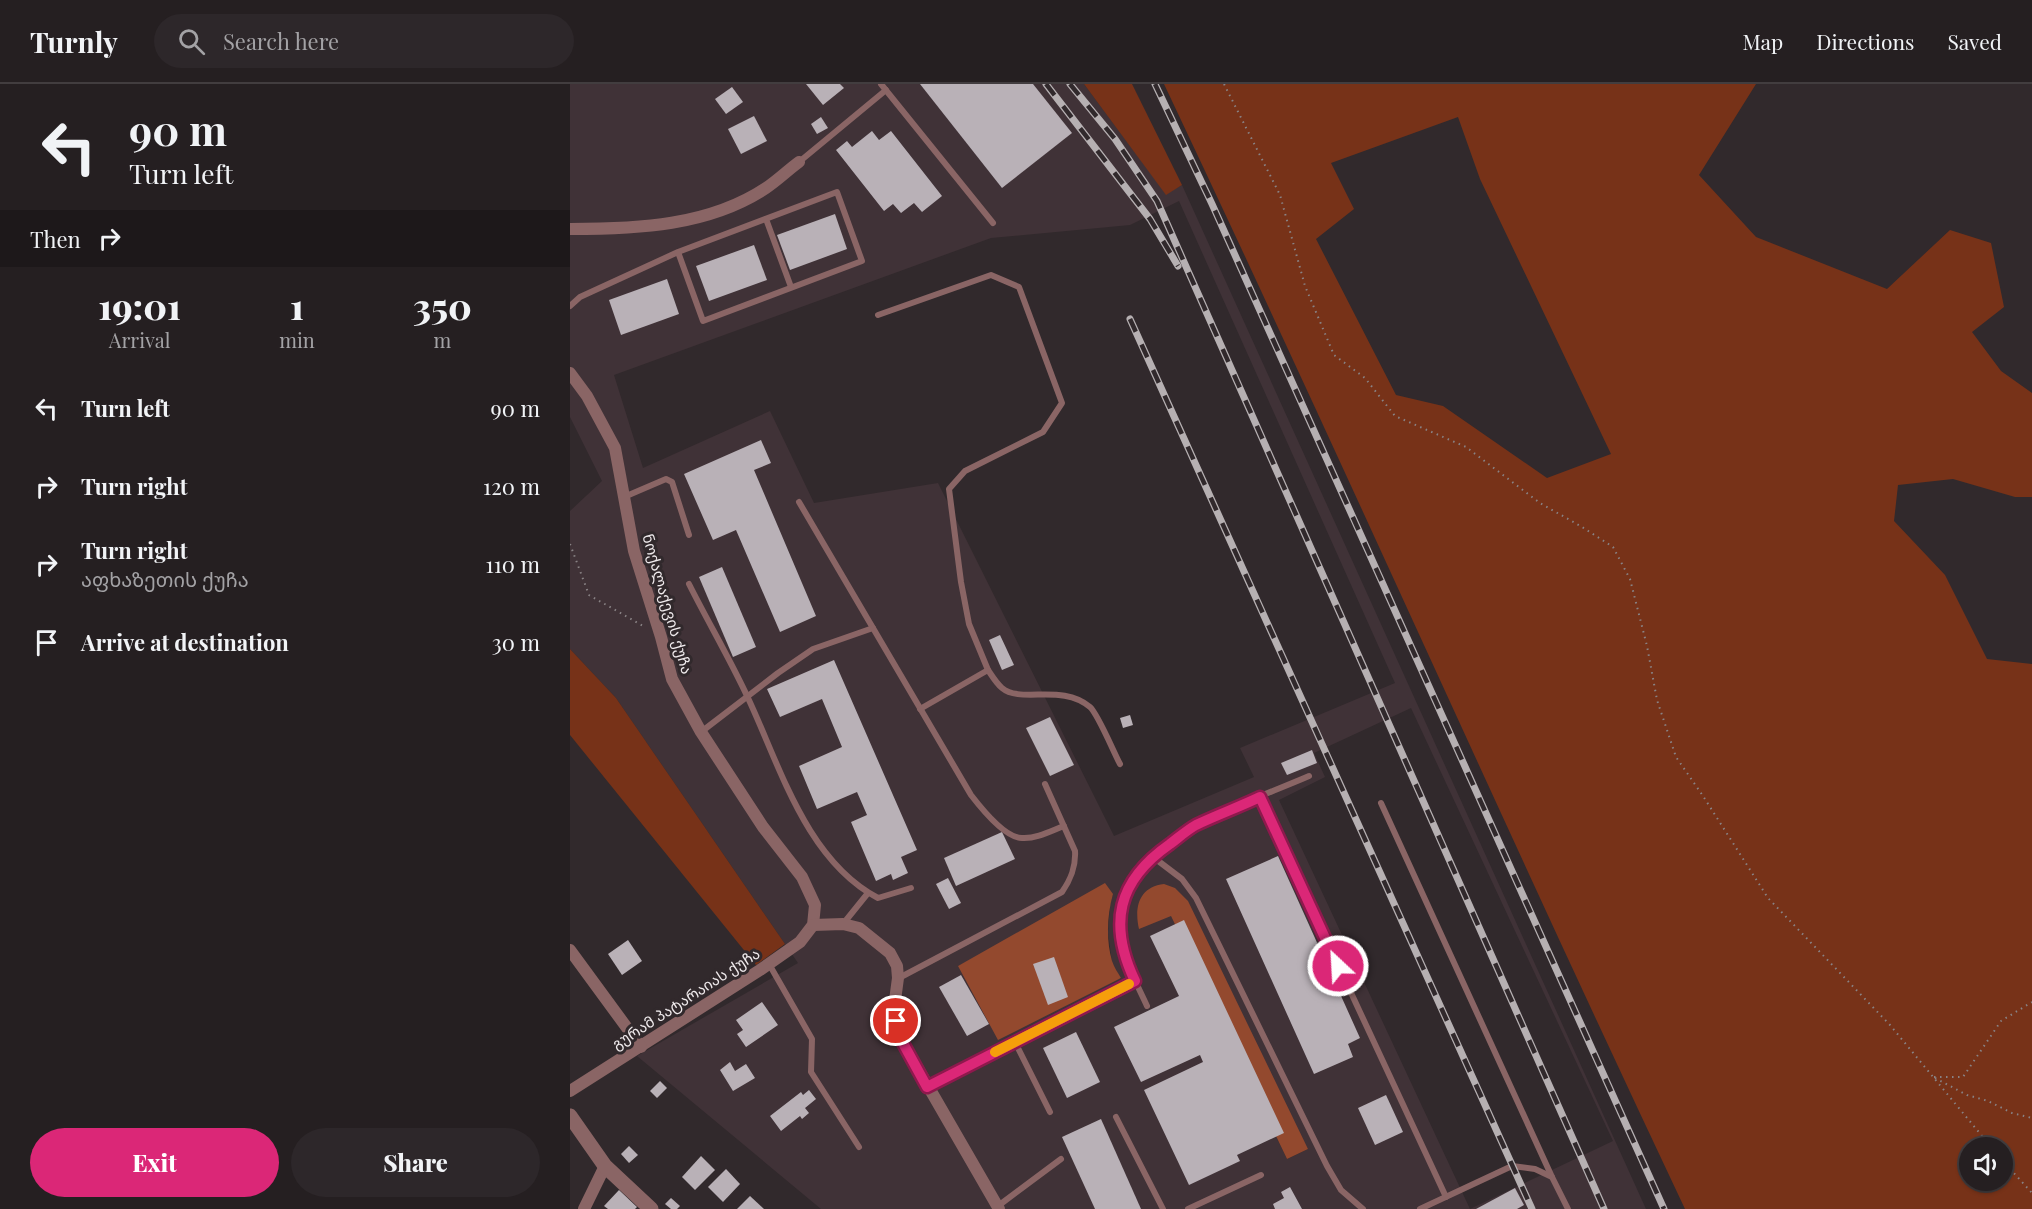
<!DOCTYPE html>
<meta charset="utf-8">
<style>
:root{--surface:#251f21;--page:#2d272a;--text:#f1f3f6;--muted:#a3a2a5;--line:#423d3f;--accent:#db2777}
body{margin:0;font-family:"Playfair Display","Noto Sans Georgian",serif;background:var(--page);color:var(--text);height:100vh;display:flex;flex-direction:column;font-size:22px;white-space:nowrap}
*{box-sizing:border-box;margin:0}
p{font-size:20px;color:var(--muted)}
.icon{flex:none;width:33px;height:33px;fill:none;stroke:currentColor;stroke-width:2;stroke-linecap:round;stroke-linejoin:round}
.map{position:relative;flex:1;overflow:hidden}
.panel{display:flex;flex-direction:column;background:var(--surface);width:570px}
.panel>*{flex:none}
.guide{background:#251f21;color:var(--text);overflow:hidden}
.tools{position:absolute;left:1389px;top:1053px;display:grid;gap:12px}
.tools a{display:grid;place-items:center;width:54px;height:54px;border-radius:50%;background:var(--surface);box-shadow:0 2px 4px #0004,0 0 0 2px var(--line);font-size:30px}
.pin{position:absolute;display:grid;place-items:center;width:51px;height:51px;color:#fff;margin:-26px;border:3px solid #fff;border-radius:50%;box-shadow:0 2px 6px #0007}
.me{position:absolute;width:66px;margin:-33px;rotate:335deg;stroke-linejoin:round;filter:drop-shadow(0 0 4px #0008)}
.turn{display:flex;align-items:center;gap:21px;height:126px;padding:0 30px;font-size:27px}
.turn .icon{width:78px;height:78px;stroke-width:2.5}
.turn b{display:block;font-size:42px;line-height:51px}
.then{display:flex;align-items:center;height:57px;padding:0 30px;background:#0003;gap:12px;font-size:22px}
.eta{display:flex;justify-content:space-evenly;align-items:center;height:102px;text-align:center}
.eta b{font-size:36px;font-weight:800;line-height:42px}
.action{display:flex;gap:12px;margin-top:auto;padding:12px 30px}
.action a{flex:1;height:69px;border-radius:36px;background:var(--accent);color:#fff;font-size:24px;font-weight:800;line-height:69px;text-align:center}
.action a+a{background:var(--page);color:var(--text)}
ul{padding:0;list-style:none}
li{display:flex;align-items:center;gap:18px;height:78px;padding:0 30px}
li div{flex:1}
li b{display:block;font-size:22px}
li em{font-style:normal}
header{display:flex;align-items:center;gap:36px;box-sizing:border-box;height:84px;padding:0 30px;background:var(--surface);border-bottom:2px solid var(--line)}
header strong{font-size:28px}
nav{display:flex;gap:33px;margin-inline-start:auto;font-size:21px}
.search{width:420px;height:54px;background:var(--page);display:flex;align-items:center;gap:15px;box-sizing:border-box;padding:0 21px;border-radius:33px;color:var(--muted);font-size:22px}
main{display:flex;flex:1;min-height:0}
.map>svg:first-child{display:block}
</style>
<header>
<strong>Turnly</strong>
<div class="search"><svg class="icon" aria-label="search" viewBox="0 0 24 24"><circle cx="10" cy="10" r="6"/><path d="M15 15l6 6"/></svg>Search here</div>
<nav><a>Map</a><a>Directions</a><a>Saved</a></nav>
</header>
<main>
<section class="panel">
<div class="guide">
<div class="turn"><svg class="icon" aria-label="left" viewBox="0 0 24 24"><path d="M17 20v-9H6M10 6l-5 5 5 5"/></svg><div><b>90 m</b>Turn left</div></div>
<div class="then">Then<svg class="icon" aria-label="right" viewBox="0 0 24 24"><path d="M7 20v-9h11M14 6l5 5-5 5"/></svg></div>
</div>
<div class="eta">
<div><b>19:01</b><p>Arrival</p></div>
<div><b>1</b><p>min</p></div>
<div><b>350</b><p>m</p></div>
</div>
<ul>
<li><svg class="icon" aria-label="left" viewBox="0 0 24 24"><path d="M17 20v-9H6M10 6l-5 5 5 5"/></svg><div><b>Turn left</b></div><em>90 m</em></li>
<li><svg class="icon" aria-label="right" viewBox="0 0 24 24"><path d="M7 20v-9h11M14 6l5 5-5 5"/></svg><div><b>Turn right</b></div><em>120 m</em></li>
<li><svg class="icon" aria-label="right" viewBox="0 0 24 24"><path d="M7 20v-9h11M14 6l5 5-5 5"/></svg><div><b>Turn right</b><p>აფხაზეთის ქუჩა</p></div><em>110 m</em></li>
<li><svg class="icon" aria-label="arrive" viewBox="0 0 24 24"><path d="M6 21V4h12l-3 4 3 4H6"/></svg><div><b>Arrive at destination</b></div><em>30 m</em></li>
</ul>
<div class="action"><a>Exit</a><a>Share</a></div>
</section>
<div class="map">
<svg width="1462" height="1125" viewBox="0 0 1462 1125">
<rect width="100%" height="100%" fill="#31292c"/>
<path fill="#403237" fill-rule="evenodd" d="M0,0H514L596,110L612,101L1076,1125H251L67,972L228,879L46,614L0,565V427L32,397L0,333ZM609,117L825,599L670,664L684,693L544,752L368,399L244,419L200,327L73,384L44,291L421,154L560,141ZM841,624L1043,1057L900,1125L709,716L755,693L744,669ZM543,810L540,821L538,848L542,879L551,895L388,882ZM601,832L738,1065L717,1075Z"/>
<g fill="#773218" fill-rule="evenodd">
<polygon points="514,0 562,0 612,101 596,111"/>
<path d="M594,0H1186L1129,91L1186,153L1317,205L1380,146L1421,159L1434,223L1402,248L1431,287L1462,309V413H1445L1383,395L1328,401L1324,437L1375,491L1417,575L1462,580V1125H1115C938,751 771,373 594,0ZM888,33L910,95L1041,370L977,394L873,322L826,311L746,155L784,125L761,79ZM1400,1064H1432V1096H1400Z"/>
<polygon points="0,565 46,614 215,860 186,881 0,651"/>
</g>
<g fill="#93492e">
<path d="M535,799L543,810C537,831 536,856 542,877C544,883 548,889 551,894L428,956L388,882Z"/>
<path d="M594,800L605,804L618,817L738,1065L717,1075L601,832L569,845C564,823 569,803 594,800Z"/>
</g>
<g fill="#b9b1b7">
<polygon points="236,0 270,0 274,4 253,21"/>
<polygon points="350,0 463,0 502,49 432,104"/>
<polygon points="162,3 173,18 156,30 145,15"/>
<polygon points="184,32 197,57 171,70 158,45"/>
<polygon points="251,33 258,44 247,50 241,40"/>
<polygon points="302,47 309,56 321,47 372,112 352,128 344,119 331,129 323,120 314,127 266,66 277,57 282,63"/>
<polygon points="265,130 277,165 220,186 207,151"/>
<polygon points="184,161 197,196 139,217 126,182"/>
<polygon points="97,195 109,230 51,251 39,216"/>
<polygon points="191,356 201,379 184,386 246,532 210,548 166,446 143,456 114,390"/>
<polygon points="152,483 186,563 163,573 129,493"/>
<polygon points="430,551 444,581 432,586 419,556"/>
<polygon points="264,576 347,766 331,773 338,789 323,796 321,790 306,797 281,738 297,731 287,708 247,725 229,682 272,663 252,615 210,633 197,605"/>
<polygon points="560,631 563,641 553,644 550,634"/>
<polygon points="480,633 504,681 480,692 456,644"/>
<polygon points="742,666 747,679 717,691 711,679"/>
<polygon points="432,748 445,775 386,802 374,774"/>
<polygon points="708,772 790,954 778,960 783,973 744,990 656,795"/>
<polygon points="378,794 391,819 379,825 366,800"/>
<polygon points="614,836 714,1049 667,1071 670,1077 619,1101 574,1006 633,978 630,971 571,998 544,943 609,912 580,852"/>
<polygon points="58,856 72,877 52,891 38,870"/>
<polygon points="484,873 498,913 478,921 463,880"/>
<polygon points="391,891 419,940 397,952 369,903"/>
<polygon points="192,918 208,941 176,963 167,950 173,946 166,936"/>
<polygon points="506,948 530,998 497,1014 473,964"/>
<polygon points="160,978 165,987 176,980 185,994 163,1007 150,986"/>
<polygon points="90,997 97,1004 87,1014 80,1007"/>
<polygon points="239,1006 246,1015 235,1024 239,1029 232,1035 230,1032 211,1047 200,1032 231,1008 233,1011"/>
<polygon points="816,1011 833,1048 805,1061 788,1024"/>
<polygon points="531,1035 571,1125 525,1125 492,1053"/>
<polygon points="59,1062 68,1071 59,1079 51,1070"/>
<polygon points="131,1072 145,1086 125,1106 112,1093"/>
<polygon points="156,1085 170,1100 153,1118 138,1103"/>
<polygon points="720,1103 732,1125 705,1125 703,1120 714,1114 711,1108"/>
<polygon points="945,1104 954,1121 947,1125 906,1125"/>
<polygon points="49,1106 67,1123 65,1125 38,1125 34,1122"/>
<polygon points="180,1112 194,1125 167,1125"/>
<polygon points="101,1114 110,1122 107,1125 101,1125 95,1120"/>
</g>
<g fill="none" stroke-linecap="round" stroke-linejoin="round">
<g stroke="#898385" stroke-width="2" stroke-dasharray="1.5 4.5" stroke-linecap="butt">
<polyline points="654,0 710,111 735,202 764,271 795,294 825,332 896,363 970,419 1012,443 1043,463 1060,495 1077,562 1087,616 1106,673 1133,712 1198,814 1320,941 1422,1064"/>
<polyline points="0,460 19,511 73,542"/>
<polyline points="1364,993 1393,993 1431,937 1462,918"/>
<polyline points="1365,994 1397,1011 1418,1017 1442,1029 1462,1034"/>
<polyline points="1432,1076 1462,1109"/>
</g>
<g stroke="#8a6565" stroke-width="6">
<polyline points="311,0 423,139"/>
<polyline points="229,78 316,6"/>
<polyline points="196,135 221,203"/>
<polyline points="0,222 10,213 108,168 267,108 292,177 133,237 108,168"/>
<polyline points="308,231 421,191 449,203 492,319 473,348 395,387 379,405 391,498 399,540 418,586"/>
<polyline points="54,413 96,395 102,398 119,451"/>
<path d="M229,418L401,711C411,724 435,754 452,754C466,755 481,747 494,742"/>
<path d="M119,500C138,538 160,575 178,614C210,682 236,776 308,814L341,804"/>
<path d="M350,625L418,586C422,592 427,600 432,604C451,620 492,599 520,623C528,630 544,669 550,680"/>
<polyline points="131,648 208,589 243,565 303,544"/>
<polyline points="690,713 876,1113"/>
<polyline points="811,719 982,1093"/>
<polyline points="583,773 612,795 626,814 757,1082 771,1106 793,1125"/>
<polyline points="273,840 298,809"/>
<polyline points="199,880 242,955 241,988 289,1063"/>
<path d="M329,894L492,808C501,795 506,783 505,767L475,700"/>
<path d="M577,922C565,896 552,873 550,844C542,761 680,718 739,692"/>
<polyline points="445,958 480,1028"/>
<polyline points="358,1003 565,897"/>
<polyline points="546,1033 593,1125"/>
<polyline points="428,1122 491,1075"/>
<polyline points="618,1125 691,1091"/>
<polyline points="850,1125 942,1082 965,1085 982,1093 998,1125"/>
</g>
<g stroke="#8a6565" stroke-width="12">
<path d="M0,145C67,145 139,142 196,104C208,96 218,86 229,78"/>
<polyline points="0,289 17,312 45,364 64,467 91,553 102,595 131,648 193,743 232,793 245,821 243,841 230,858 190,886 0,1007"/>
<polyline points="243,841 273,840 289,844 320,869 327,882 328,894 324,924 328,950 429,1125"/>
<polyline points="0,866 71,963"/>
<polyline points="14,1125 35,1082"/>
</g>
<polyline stroke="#8a6565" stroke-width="15" points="0,1032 35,1082 81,1125"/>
<g stroke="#b6b0b2" stroke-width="7">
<g id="rail">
<polyline points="476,0 580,135 608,182"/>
<polyline points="500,0 545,55 587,117 1034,1125"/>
<polyline points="585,0 642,120 1094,1125"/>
<polyline points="560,235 962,1125"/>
</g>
</g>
<use href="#rail" stroke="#31292c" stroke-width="4.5" stroke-dasharray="14" stroke-linecap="butt"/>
</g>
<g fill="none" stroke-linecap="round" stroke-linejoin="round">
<g stroke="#8e194d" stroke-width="15">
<path id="route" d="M326,937L328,950L357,1003L565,897C538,840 547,797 600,760C608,754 617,746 626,741C647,731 669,723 690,713L768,882"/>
</g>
<use href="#route" stroke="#db2777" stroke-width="10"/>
<polyline stroke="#f59e0b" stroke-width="10" points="425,968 559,900"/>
</g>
<g text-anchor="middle" stroke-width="6" stroke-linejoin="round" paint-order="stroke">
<g font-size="15" fill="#f0ebed" stroke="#31292c">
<text transform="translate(97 520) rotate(74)" y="5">ნოქალაქევის ქუჩა</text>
<text transform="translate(116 915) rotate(-33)" y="5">გურამ პატარაიას ქუჩა</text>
</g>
</g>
</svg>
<div class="tools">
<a><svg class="icon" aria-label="sound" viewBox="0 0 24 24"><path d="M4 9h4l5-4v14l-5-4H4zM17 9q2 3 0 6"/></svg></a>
</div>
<div class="pin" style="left:326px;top:937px;background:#d93025"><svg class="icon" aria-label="arrive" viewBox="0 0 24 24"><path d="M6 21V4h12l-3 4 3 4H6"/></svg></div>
<svg class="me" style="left:768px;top:882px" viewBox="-20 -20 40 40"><circle r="17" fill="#db2777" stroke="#fff" stroke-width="3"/><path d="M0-11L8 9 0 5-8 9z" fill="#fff"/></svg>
</div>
</main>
